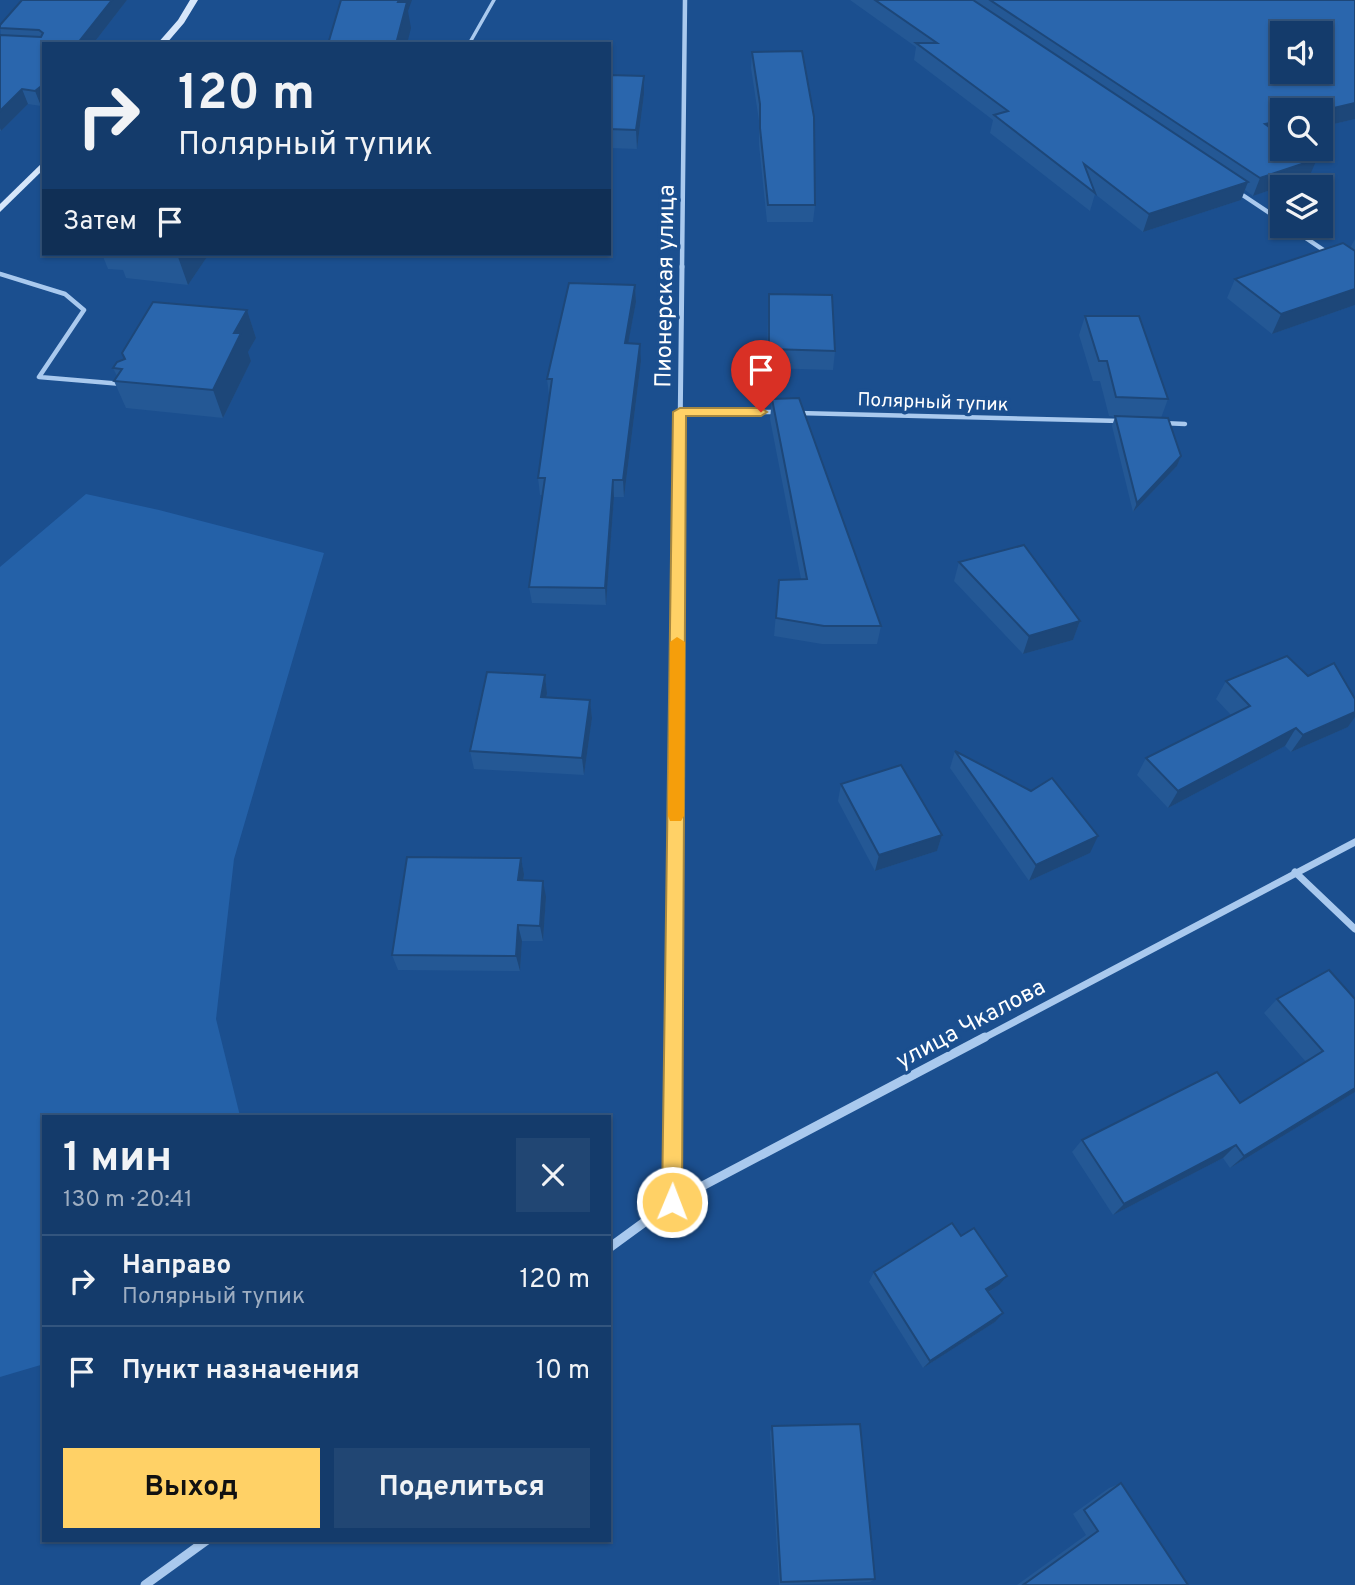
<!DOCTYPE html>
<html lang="ru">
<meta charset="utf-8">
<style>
:root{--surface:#143b6b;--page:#214673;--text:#f1f3f6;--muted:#9dadc1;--line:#33557e;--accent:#ffd166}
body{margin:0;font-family:Overpass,sans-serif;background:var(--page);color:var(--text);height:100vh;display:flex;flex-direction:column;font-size:26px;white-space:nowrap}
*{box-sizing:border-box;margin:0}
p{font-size:23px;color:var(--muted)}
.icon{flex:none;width:38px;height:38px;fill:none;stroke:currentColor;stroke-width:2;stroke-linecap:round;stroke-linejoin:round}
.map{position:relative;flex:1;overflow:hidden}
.drawer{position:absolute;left:42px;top:1115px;width:569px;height:427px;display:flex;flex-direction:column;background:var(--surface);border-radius:0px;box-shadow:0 2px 5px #0004,0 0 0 2px var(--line)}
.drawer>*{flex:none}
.top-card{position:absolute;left:42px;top:42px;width:569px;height:214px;border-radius:0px;box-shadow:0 2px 5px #0004,0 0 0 2px var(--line);background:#143b6b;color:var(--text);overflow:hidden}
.tools{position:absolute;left:1270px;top:21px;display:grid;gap:14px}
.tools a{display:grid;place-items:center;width:63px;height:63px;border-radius:0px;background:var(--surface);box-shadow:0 2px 5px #0004,0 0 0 2px var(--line);font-size:35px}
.pin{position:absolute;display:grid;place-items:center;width:60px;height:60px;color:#fff;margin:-72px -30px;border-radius:50% 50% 50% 0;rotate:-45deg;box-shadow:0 0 7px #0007}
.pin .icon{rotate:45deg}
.me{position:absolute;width:77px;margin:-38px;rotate:1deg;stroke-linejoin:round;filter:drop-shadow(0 0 5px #0008)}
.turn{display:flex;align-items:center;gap:24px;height:147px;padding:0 21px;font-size:32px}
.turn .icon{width:91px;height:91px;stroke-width:2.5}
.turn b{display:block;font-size:49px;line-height:60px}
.then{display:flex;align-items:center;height:66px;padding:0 21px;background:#0003;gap:14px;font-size:26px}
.round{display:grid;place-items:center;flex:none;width:74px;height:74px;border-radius:0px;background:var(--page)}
.head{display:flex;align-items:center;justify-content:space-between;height:119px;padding:0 21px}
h1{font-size:42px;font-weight:700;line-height:52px}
.cta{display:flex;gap:14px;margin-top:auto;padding:14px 21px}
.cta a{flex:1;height:80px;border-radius:0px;background:var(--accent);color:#111;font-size:28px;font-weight:700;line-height:80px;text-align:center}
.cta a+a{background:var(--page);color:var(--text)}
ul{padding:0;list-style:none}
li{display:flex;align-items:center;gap:21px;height:91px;padding:0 21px;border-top:2px solid var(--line)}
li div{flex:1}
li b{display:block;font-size:26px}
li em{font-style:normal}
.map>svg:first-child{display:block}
</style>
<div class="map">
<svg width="1355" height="1585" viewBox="0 0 1355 1585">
<rect width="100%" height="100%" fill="#1b4f8f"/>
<polygon fill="#2461a8" points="86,494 159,510 324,553 234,859 216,1019 240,1116 44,1116 44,1364 0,1377 0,567"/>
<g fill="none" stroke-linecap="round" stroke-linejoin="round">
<polyline stroke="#a9c9ee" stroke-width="3.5" points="469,44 494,0"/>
<g stroke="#a9c9ee" stroke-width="4.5">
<polyline points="0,274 65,294 84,310 39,377 122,384"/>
<polyline points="680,412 778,412"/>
<polyline points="798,413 1121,421"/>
<polyline points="1162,423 1185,424"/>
</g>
<g stroke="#a9c9ee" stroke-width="4.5">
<polyline points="1235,190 1283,222"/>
<polyline points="1288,226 1331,255"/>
<polyline points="682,268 685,0"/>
</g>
<polyline stroke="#a9c9ee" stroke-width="5" points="678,608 682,266"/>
<g stroke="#a9c9ee" stroke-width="7">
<polyline points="1295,872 1355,929"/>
<polyline points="674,1039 678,606"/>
<polyline points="982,1039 1355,842"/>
</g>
<g stroke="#a9c9ee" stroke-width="9">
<polyline points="672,1202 674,1037"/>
<polyline points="609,1248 672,1202 985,1037"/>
<polyline points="145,1585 207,1540"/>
</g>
<g fill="#d6e6fa" fill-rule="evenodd">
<polygon points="190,0 198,0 184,23 166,44 157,44 178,20"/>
<polygon points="44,161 44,169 0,212 0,204"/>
</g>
</g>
<g fill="#245895">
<polygon points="22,0 127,0 93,44 41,106 28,104 1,131 0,131 0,35 1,35 0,25"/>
<polygon points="850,0 1355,0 1355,119 1321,127 1321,110 1283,136 1309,177 1253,196 1245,190 1241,200 1143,232 1095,194 1090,211 990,133 993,120 914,60 916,47"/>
<polygon points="752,52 815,205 813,222 767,222 759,145 759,121 751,68"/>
<polygon points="609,75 644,76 644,94 637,149 609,148"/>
<polygon points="1355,239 1355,305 1272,334 1227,298 1235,279 1350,248"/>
<polygon points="102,254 209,254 188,285 126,278 123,270 108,269"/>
<polygon points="635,285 636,302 628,343 641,361 624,497 614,497 606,605 532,603 529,587 542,495 540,495 538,478 550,396 549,396 547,379"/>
<polygon points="769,294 835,351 833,370 767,368 768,313"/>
<polygon points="247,310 256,338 248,352 251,361 223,418 126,408 114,381 117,376 113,368 125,359"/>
<polygon points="1085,316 1168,399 1161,418 1181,456 1177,466 1133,512 1112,426 1115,417 1109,416 1100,381 1093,381 1079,335"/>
<polygon points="772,399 881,626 877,644 822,644 774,636 779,580 801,579 770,419"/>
<polygon points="959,562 1080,621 1073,640 1023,654 954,581"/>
<polygon points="545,675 547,693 547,697 590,700 592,718 584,775 474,769 470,751"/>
<polygon points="1308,676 1355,699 1355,717 1348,727 1291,752 1285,746 1168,808 1137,775 1146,758 1231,715 1216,699 1226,681"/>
<polygon points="955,751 1090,853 1029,881 950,768"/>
<polygon points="841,784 942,835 937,851 875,871 838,801"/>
<polygon points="521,858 524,874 524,880 546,897 543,941 522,941 520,971 398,970 392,955"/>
<polygon points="1277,999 1355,999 1355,1092 1230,1168 1223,1158 1113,1215 1072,1152 1082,1140 1240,1103 1306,1062 1264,1013"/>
<polygon points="961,1236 999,1285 989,1292 995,1322 923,1368 869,1282 874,1272"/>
<polygon points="772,1426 875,1579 870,1582 779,1585 770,1432"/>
<polygon points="1121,1483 1188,1585 1017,1585 1086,1535 1073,1514 1109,1488"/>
</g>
<g fill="#1d4779">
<polygon points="112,0 127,0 93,44 77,44"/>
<polygon points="399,0 412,0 408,11 411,28 407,44 396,44"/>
<polygon points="644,76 644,94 637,149 636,130"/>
<polygon points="44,84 44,104 41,106 35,91"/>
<polygon points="22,89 28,104 1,131 0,128 0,111"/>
<polygon points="1355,103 1355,119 1321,127 1321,111"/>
<polygon points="1283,120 1283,136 1265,124"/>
<polygon points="1317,159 1309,177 1253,196 1260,178"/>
<polygon points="1248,182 1241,200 1143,232 1149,214"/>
<polygon points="181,254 209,254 188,285 178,257"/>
<polygon points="635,285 636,302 625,360 625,343"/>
<polygon points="1355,289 1355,305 1272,334 1281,314"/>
<polygon points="247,310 256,338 248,352 251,361 223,418 213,390 234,333"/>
<polygon points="640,344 641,361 624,497 623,480"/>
<polygon points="1181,456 1177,466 1133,512 1137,503"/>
<polygon points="613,480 614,497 606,605 605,588"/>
<polygon points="1080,621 1073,640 1023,654 1029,636"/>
<polygon points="545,675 547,693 544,715 541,697"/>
<polygon points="590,700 592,718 584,775 582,758"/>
<polygon points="1355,712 1355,717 1348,727 1291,752 1303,735"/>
<polygon points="1296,728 1285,746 1168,808 1178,791"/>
<polygon points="942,835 937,851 875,871 879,855"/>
<polygon points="1098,836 1090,853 1029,881 1036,865"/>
<polygon points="521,858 524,874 522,896 518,880"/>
<polygon points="543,881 546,897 543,941 540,926"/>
<polygon points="518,925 522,941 520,971 516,956"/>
<polygon points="1355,1088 1355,1092 1230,1168 1244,1156"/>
<polygon points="1236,1145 1223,1158 1113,1215 1124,1204"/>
<polygon points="1007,1276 999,1285 979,1298 986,1289"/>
<polygon points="1003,1313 995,1322 923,1368 930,1361"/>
</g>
<g fill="#2a66ad" stroke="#1d4779" stroke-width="2" fill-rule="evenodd">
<polygon points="22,0 112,0 77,44 44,44 44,84 35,91 22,89 0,111 0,35 41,37 43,33 39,30 0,28 0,25"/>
<polygon points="341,0 399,0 398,2 407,2 396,44 328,44"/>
<polygon points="875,0 973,0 1248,182 1149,214 1084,164 1095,193 994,115 1008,111 916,43 937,43"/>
<path d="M990,0H1355V103L1321,111V110H1283V120L1265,124L1283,137V149H1301L1317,159L1260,178ZM1283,33H1321V72H1283Z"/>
<polygon points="802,51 814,117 815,205 768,205 760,128 760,104 752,52"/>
<polygon points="609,75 644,76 636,130 609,129"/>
<polygon points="1343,243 1355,251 1355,289 1281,314 1235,279"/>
<polygon points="147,254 181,254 178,257"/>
<polygon points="569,283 635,285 625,343 640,344 623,480 613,480 605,588 529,587 545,478 538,478 552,379 547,379"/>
<polygon points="769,294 832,295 835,351 769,349"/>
<polygon points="153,302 247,310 234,333 241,333 213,390 114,381 122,369 113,368 117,362 125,359 122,353"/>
<polygon points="1085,316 1139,316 1168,399 1116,397 1107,361 1099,361"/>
<polygon points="799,398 881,626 824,626 776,618 779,580 807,579 772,399"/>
<polygon points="1115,416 1168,418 1181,456 1137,503"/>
<polygon points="1024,545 1080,621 1029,636 959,562"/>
<polygon points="1287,656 1308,676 1334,663 1355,699 1355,712 1303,735 1296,728 1178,791 1146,758 1250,706 1226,681"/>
<polygon points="487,672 545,675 541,697 590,700 582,758 470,751"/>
<polygon points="955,751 1031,791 1052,778 1098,836 1036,865"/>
<polygon points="901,765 942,835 879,855 841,784"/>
<polygon points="407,857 521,858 518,880 543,881 540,926 518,925 516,956 392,955"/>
<polygon points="1329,970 1355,999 1355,1088 1244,1156 1236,1145 1124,1204 1082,1140 1217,1072 1240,1103 1323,1051 1277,999"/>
<polygon points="952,1223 961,1236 974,1228 1007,1276 986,1289 1003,1313 930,1361 874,1272"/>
<polygon points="860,1424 875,1579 781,1582 772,1426"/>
<polygon points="1121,1483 1188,1585 1023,1585 1098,1531 1084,1510"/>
</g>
<polygon fill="#ffd166" stroke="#a68842" stroke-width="2" points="680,408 761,408 767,412 761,416 686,416 682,1202 679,1209 672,1212 665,1209 662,1202 673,412"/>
<polygon fill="#f59e0b" points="677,637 685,642 684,816 681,821 670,821 668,816 670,642"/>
<g text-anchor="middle" stroke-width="7" stroke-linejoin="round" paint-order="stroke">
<g font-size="19" fill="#fff" stroke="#1b4f8f">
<text transform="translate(933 401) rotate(2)" y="7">Полярный тупик</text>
</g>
<g font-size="23" fill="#fff" stroke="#1b4f8f">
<text transform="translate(664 286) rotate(-89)" y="8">Пионерская улица</text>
<text transform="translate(970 1023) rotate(-28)" y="8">улица Чкалова</text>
</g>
</g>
</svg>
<div class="tools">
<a><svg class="icon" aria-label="sound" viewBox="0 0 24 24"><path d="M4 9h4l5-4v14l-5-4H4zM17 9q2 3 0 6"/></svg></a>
<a><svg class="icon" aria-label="search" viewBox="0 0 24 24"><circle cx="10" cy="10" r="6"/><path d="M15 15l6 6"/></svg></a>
<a><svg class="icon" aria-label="layers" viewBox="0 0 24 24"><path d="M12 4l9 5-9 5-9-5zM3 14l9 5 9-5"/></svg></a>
</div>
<div class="pin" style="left:761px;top:412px;background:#d93025"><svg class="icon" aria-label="arrive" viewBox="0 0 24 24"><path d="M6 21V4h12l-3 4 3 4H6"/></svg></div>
<svg class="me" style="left:672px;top:1202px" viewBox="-20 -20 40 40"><circle r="17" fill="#ffd166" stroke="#fff" stroke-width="3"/><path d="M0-11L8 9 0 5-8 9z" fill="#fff"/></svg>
<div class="top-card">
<div class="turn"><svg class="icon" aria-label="right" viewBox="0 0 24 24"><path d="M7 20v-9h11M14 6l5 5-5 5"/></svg><div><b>120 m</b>Полярный тупик</div></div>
<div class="then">Затем<svg class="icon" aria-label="arrive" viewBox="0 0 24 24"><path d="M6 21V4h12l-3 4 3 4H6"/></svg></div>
</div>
<section class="drawer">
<div class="head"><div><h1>1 мин</h1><p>130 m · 20:41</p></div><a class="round"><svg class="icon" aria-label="close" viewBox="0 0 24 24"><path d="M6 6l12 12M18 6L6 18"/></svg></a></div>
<ul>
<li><svg class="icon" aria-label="right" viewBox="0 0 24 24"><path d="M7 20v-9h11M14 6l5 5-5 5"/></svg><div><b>Направо</b><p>Полярный тупик</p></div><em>120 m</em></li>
<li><svg class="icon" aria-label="arrive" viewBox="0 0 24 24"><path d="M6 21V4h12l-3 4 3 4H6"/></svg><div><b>Пункт назначения</b></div><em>10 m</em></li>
</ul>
<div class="cta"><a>Выход</a><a>Поделиться</a></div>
</section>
</div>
